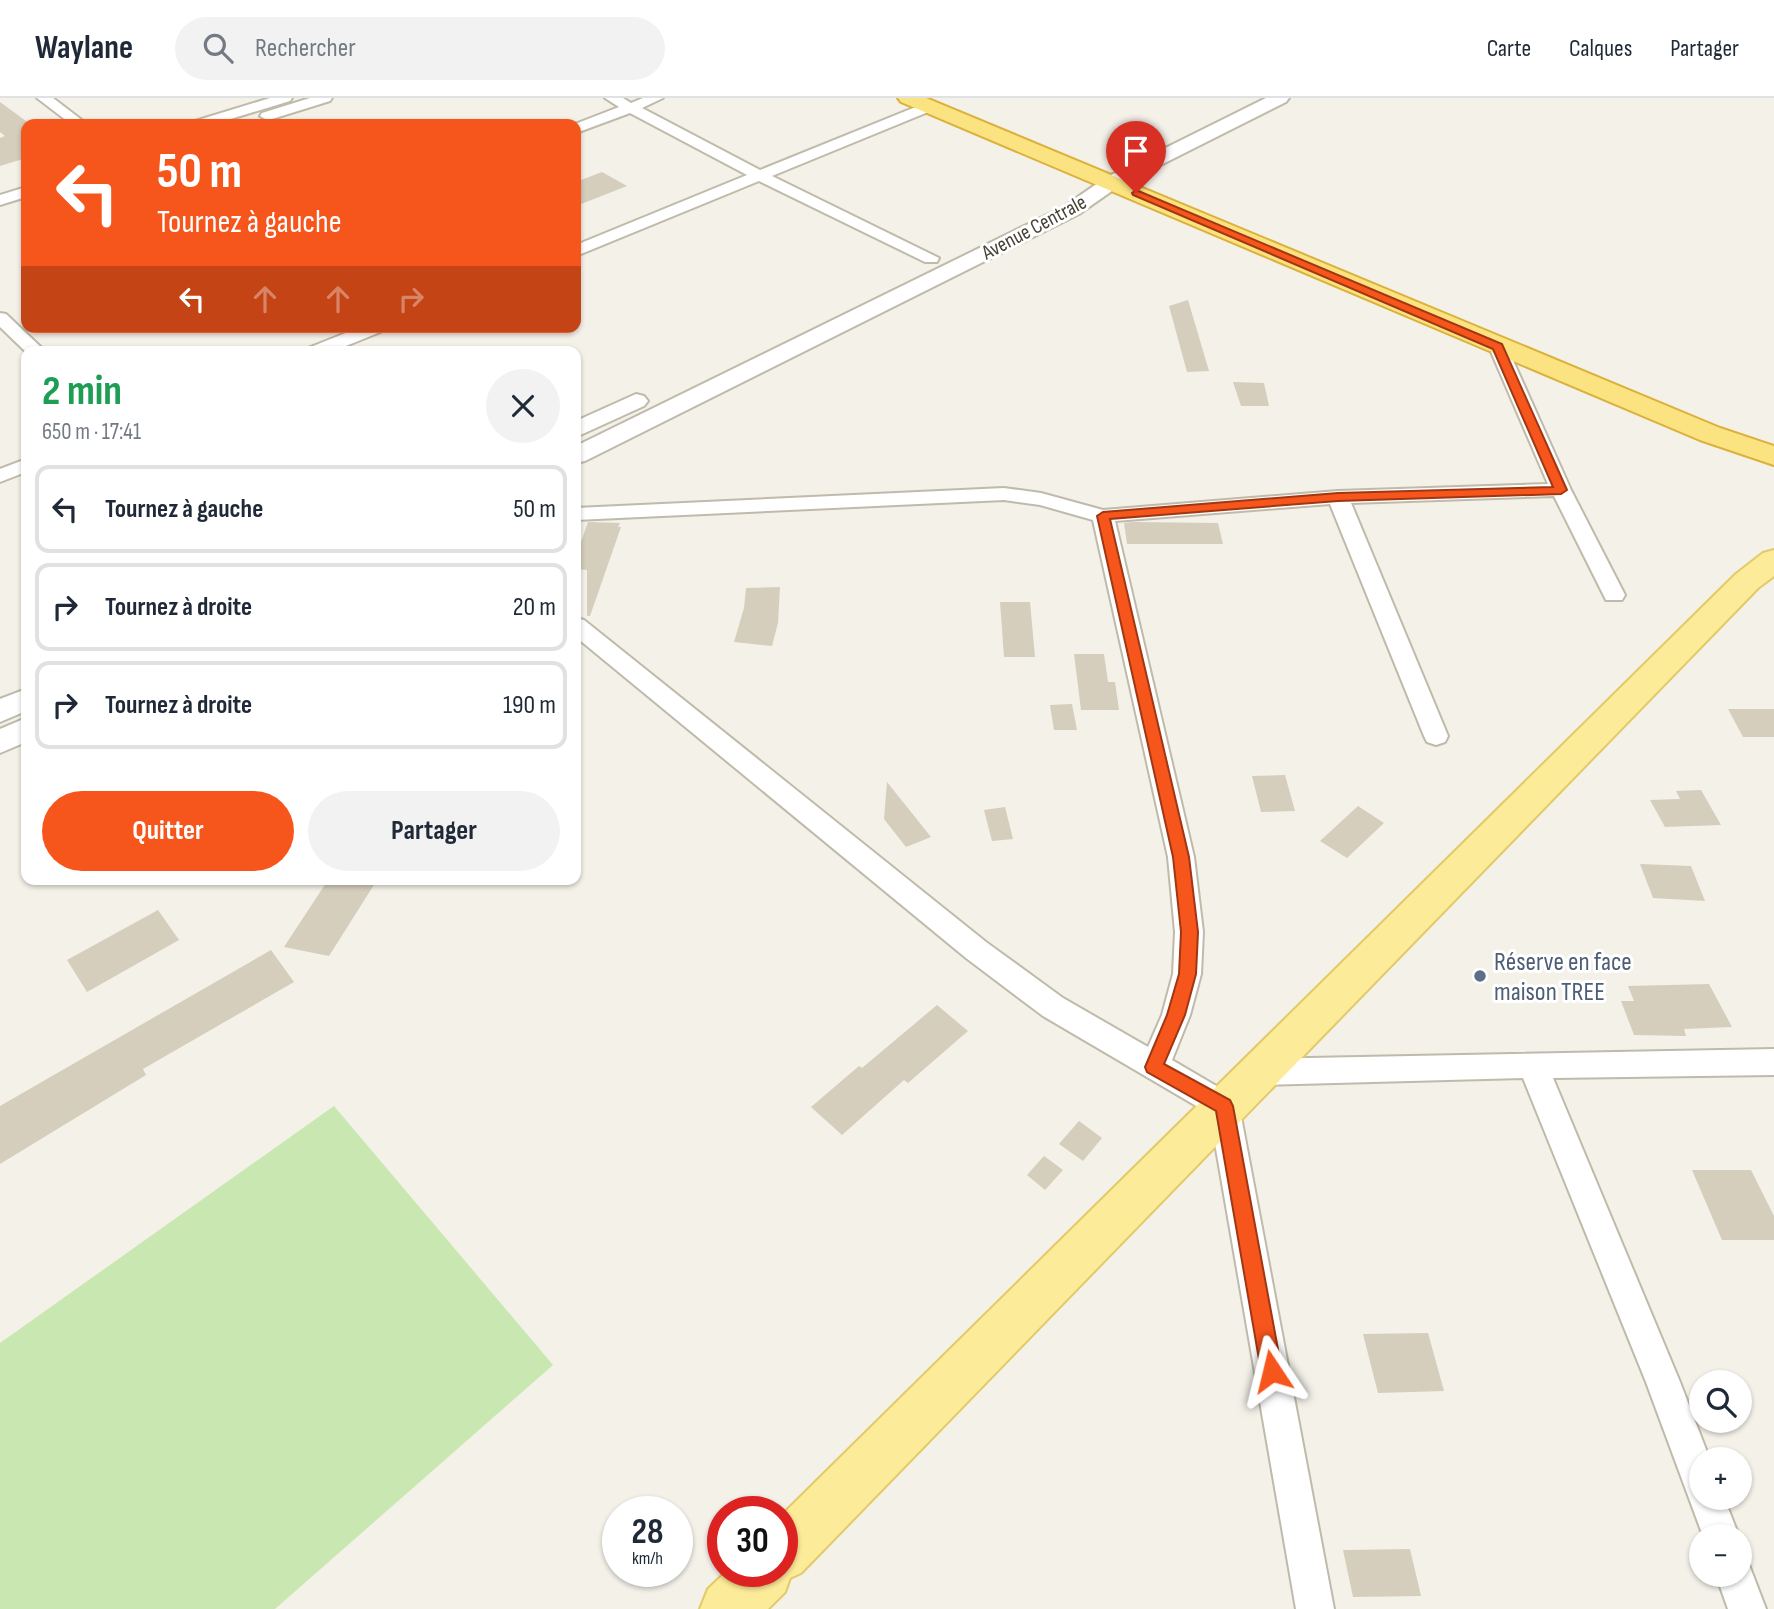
<!DOCTYPE html>
<html lang="fr">
<meta charset="utf-8">
<style>
:root{--surface:#fff;--page:#f2f2f3;--text:#1f2937;--muted:#747a83;--line:#e0e1e3;--accent:#f6551c}
body{margin:0;font-family:"Sofia Sans Condensed",sans-serif;background:var(--page);color:var(--text);height:100vh;display:flex;flex-direction:column;font-size:26px;white-space:nowrap}
*{box-sizing:border-box;margin:0}
p{font-size:23px;color:var(--muted)}
.icon{flex:none;width:38px;height:38px;fill:none;stroke:currentColor;stroke-width:2;stroke-linecap:round;stroke-linejoin:round}
.map{position:relative;flex:1;overflow:hidden}
.side{position:absolute;left:21px;top:248px;width:560px;height:539px;display:flex;flex-direction:column;background:var(--surface);border-radius:14px;box-shadow:0 2px 5px #0004}
.side>*{flex:none}
.guide{position:absolute;left:21px;top:21px;width:560px;height:214px;border-radius:14px;box-shadow:0 2px 5px #0004;background:#f6551c;color:#fff;overflow:hidden}
.buttons{position:absolute;left:1689px;top:1272px;display:grid;gap:14px}
.buttons a{display:grid;place-items:center;width:63px;height:63px;border-radius:50%;background:var(--surface);box-shadow:0 2px 5px #0004;font-size:35px}
.speed{position:absolute;left:602px;top:1398px;display:flex;gap:14px;font-size:35px;font-weight:700;text-align:center}
.speed>*{display:grid;place-content:center;width:91px;height:91px;border-radius:50%;background:var(--surface);box-shadow:0 2px 5px #0004;line-height:1}
.speed small{font-size:18px;font-weight:400}
.speed .limit{border:10px solid #d22;background:#fff;color:#111}
.pin{position:absolute;display:grid;place-items:center;width:60px;height:60px;color:#fff;margin:-72px -30px;border-radius:50% 50% 50% 0;rotate:-45deg;box-shadow:0 0 7px #0007}
.pin .icon{rotate:45deg}
.me{position:absolute;width:77px;margin:-38px;rotate:350deg;stroke-linejoin:round;filter:drop-shadow(0 0 5px #0008)}
.turn{display:flex;align-items:center;gap:24px;height:147px;padding:0 21px;font-size:32px}
.turn .icon{width:91px;height:91px;stroke-width:2.5}
.turn b{display:block;font-size:49px;line-height:60px}
.lanes{display:flex;align-items:center;height:66px;padding:0 21px;background:#0003;justify-content:center;gap:35px;direction:ltr}
.lanes .off{opacity:.35}
.round{display:grid;place-items:center;flex:none;width:74px;height:74px;border-radius:37px;background:var(--page)}
.head{display:flex;align-items:center;justify-content:space-between;height:119px;padding:0 21px}
h1{font-size:42px;font-weight:700;line-height:52px;color:#1e9e55}
.primary-button{display:flex;gap:14px;margin-top:auto;padding:14px 21px}
.primary-button a{flex:1;height:80px;border-radius:42px;background:var(--accent);color:#fff;font-size:28px;font-weight:700;line-height:80px;text-align:center}
.primary-button a+a{background:var(--page);color:var(--text)}
ul{padding:0;list-style:none}
li{display:flex;align-items:center;gap:21px;height:88px;margin:0 14px 10px;padding:0 7px;border:4px solid var(--line);border-radius:14px}
li div{flex:1}
li b{display:block;font-size:26px}
li em{font-style:normal}
header{display:flex;align-items:center;gap:42px;box-sizing:border-box;height:98px;padding:0 35px;background:var(--surface);border-bottom:2px solid var(--line)}
header strong{font-size:33px}
nav{display:flex;gap:38px;margin-inline-start:auto;font-size:24px}
.search{width:490px;height:63px;background:var(--page);display:flex;align-items:center;gap:18px;box-sizing:border-box;padding:0 24px;border-radius:38px;color:var(--muted);font-size:26px}
.map>svg:first-child{display:block}
</style>
<header>
<strong>Waylane</strong>
<div class="search"><svg class="icon" aria-label="search" viewBox="0 0 24 24"><circle cx="10" cy="10" r="6"/><path d="M15 15l6 6"/></svg>Rechercher</div>
<nav><a>Carte</a><a>Calques</a><a>Partager</a></nav>
</header>
<div class="map">
<svg width="1774" height="1511" viewBox="0 0 1774 1511">
<rect width="100%" height="100%" fill="#f3f1e8"/>
<polygon fill="#c9e7b1" points="334,1008 553,1267 275,1511 0,1511 0,1245"/>
<g fill="#d5cebd">
<polygon points="0,4 26,23 26,60 0,68 0,40 5,38 0,34"/>
<polygon points="602,74 627,88 576,108 576,84"/>
<polygon points="1188,202 1209,273 1187,274 1169,208"/>
<polygon points="1233,284 1264,285 1269,308 1241,308"/>
<polygon points="588,424 620,425 618,429 621,429 590,518 587,518 587,472 576,471 576,458"/>
<polygon points="1132,424 1218,425 1223,446 1127,446 1124,425"/>
<polygon points="780,489 778,525 772,548 734,544 744,510 746,490"/>
<polygon points="1000,504 1030,504 1035,559 1004,559"/>
<polygon points="1074,556 1104,556 1108,584 1115,584 1119,612 1081,612"/>
<polygon points="1072,606 1077,632 1054,632 1050,607"/>
<polygon points="1728,611 1774,611 1774,639 1743,639"/>
<polygon points="1285,677 1295,713 1261,714 1252,678"/>
<polygon points="887,684 931,739 906,749 884,721"/>
<polygon points="1701,692 1721,727 1665,729 1650,702 1680,701 1676,693"/>
<polygon points="1358,708 1384,725 1347,760 1320,743"/>
<polygon points="1005,709 1013,741 992,743 984,712"/>
<polygon points="1640,766 1691,768 1705,803 1653,800"/>
<polygon points="328,782 377,782 329,858 284,849"/>
<polygon points="158,812 179,842 87,894 67,862"/>
<polygon points="271,852 294,884 143,971 146,977 0,1066 0,1008"/>
<polygon points="1709,886 1732,929 1684,931 1686,938 1634,937 1621,903 1634,903 1628,888"/>
<polygon points="937,907 968,933 908,985 904,982 842,1037 811,1009 859,968 862,970"/>
<polygon points="1079,1023 1102,1040 1083,1063 1059,1046"/>
<polygon points="1044,1058 1063,1072 1045,1092 1027,1077"/>
<polygon points="1692,1072 1751,1072 1774,1118 1774,1142 1722,1142"/>
<polygon points="1428,1235 1444,1293 1378,1295 1363,1236"/>
<polygon points="1410,1451 1421,1498 1353,1499 1343,1452"/>
</g>
<g fill="none" stroke-linecap="round" stroke-linejoin="round">
<g stroke="#bfbaaa" stroke-width="4">
<g id="minor">
<polygon points="37,0 53,0 87,26 71,26"/>
<polygon points="270,0 292,0 290,3 214,26 193,26 195,23"/>
<polygon points="310,0 332,0 330,3 272,21 267,22 260,18 262,15"/>
<polygon points="605,0 623,0 631,5 643,0 663,0 642,10 760,72 923,6 933,6 933,12 772,78 939,160 937,164 925,164 759,83 576,158 576,147 747,77 630,15 576,35 575,26 619,9"/>
<polygon points="26,89 26,99 0,107 0,97"/>
<polygon points="0,215 6,216 46,254 26,254 0,229"/>
<polygon points="361,229 386,229 383,233 331,254 305,254 308,250"/>
<polygon points="1498,244 1507,249 1571,392 1625,497 1622,502 1606,502 1554,398 1351,405 1448,638 1445,644 1436,647 1427,644 1424,638 1330,406 1115,423 1194,759 1203,834 1201,876 1190,917 1172,962 1235,999 1239,1008 1334,1511 1296,1511 1210,1016 1043,918 966,860 576,539 576,520 584,522 986,844 1063,900 1148,949 1162,917 1173,876 1175,834 1168,759 1093,422 1040,407 1004,402 576,422 576,410 1004,390 1041,395 1103,412 1338,393 1548,386 1489,249"/>
<polygon points="26,361 26,374 0,384 0,371"/>
<polygon points="1774,951 1774,977 1553,980 1680,1284 1710,1362 1701,1362 1701,1400 1724,1400 1739,1438 1703,1438 1646,1284 1523,980 1258,987 1247,983 1243,974 1247,965 1258,961"/>
<polygon points="1740,1460 1748,1464 1766,1511 1728,1511 1716,1477 1740,1477"/>
</g>
</g>
<g stroke="#bfbaaa" stroke-width="4">
<g id="tertiary">
<polygon points="1266,0 1289,0 1286,4 1119,88 1079,116 585,363 576,365 576,348 1065,108 1105,80"/>
<polygon points="636,296 644,298 648,303 644,308 576,339 576,323"/>
<polygon points="26,591 26,613 0,624 0,601"/>
<polygon points="26,620 26,644 0,655 0,631"/>
</g>
</g>
<g stroke="#e2ca68" stroke-width="4">
<polygon id="primary" points="1774,452 1774,478 1758,490 801,1475 790,1480 785,1494 768,1511 700,1511 708,1491 726,1474 782,1474 782,1417 1736,476 1763,455"/>
</g>
<g stroke="#dbb13b" stroke-width="4">
<polygon id="trunk" points="898,0 926,0 1720,330 1774,348 1774,367 1700,342 901,4"/>
</g>
<use href="#minor" fill="#fff" fill-rule="evenodd"/>
<use href="#tertiary" fill="#fff" fill-rule="evenodd"/>
<use href="#primary" fill="#fceb98" fill-rule="evenodd"/>
<use href="#trunk" fill="#fce382" fill-rule="evenodd"/>
</g>
<polygon fill="#f6551c" stroke="#a03712" stroke-width="2" points="1136,92 1502,246 1567,392 1561,396 1338,403 1110,421 1189,759 1198,834 1196,876 1185,917 1164,966 1230,1002 1233,1008 1282,1273 1279,1280 1272,1283 1264,1280 1261,1273 1216,1013 1147,974 1145,969 1167,917 1179,876 1181,834 1173,759 1097,418 1103,414 1338,395 1553,389 1493,251 1133,97 1132,95"/>
<circle fill="#5c6f8a" stroke="#fff" stroke-width="2.5" cx="1480" cy="878" r="7"/>
<g text-anchor="middle" stroke-width="6" stroke-linejoin="round" paint-order="stroke">
<g font-size="21" fill="#474237" stroke="#fff">
<text transform="translate(1034 129) rotate(-28)" y="7">Avenue Centrale</text>
</g>
<g font-size="26" fill="#4e5e75" stroke="#fff" text-anchor="start">
<text x="1494" y="872">Réserve en face<tspan x="1494" dy="30">maison TREE</tspan></text>
</g>
</g>
</svg>
<div class="buttons">
<a><svg class="icon" aria-label="search" viewBox="0 0 24 24"><circle cx="10" cy="10" r="6"/><path d="M15 15l6 6"/></svg></a>
<a>+</a>
<a>−</a>
</div>
<div class="speed"><div>28<small>km/h</small></div><div class="limit">30</div></div>
<div class="pin" style="left:1136px;top:95px;background:#d93025"><svg class="icon" aria-label="arrive" viewBox="0 0 24 24"><path d="M6 21V4h12l-3 4 3 4H6"/></svg></div>
<svg class="me" style="left:1272px;top:1273px" viewBox="-20 -20 40 40"><path d="M0-17L14 15 0 8-14 15z" fill="#f6551c" stroke="#fff" stroke-width="4"/></svg>
<div class="guide">
<div class="turn"><svg class="icon" aria-label="left" viewBox="0 0 24 24"><path d="M17 20v-9H6M10 6l-5 5 5 5"/></svg><div><b>50 m</b>Tournez à gauche</div></div>
<div class="lanes"><svg class="icon" aria-label="left" viewBox="0 0 24 24"><path d="M17 20v-9H6M10 6l-5 5 5 5"/></svg><svg class="icon off" aria-label="ahead" viewBox="0 0 24 24"><path d="M12 20V5M6 11l6-6 6 6"/></svg><svg class="icon off" aria-label="ahead" viewBox="0 0 24 24"><path d="M12 20V5M6 11l6-6 6 6"/></svg><svg class="icon off" aria-label="right" viewBox="0 0 24 24"><path d="M7 20v-9h11M14 6l5 5-5 5"/></svg></div>
</div>
<section class="side">
<div class="head"><div><h1>2 min</h1><p>650 m · 17:41</p></div><a class="round"><svg class="icon" aria-label="close" viewBox="0 0 24 24"><path d="M6 6l12 12M18 6L6 18"/></svg></a></div>
<ul>
<li><svg class="icon" aria-label="left" viewBox="0 0 24 24"><path d="M17 20v-9H6M10 6l-5 5 5 5"/></svg><div><b>Tournez à gauche</b></div><em>50 m</em></li>
<li><svg class="icon" aria-label="right" viewBox="0 0 24 24"><path d="M7 20v-9h11M14 6l5 5-5 5"/></svg><div><b>Tournez à droite</b></div><em>20 m</em></li>
<li><svg class="icon" aria-label="right" viewBox="0 0 24 24"><path d="M7 20v-9h11M14 6l5 5-5 5"/></svg><div><b>Tournez à droite</b></div><em>190 m</em></li>
</ul>
<div class="primary-button"><a>Quitter</a><a>Partager</a></div>
</section>
</div>
